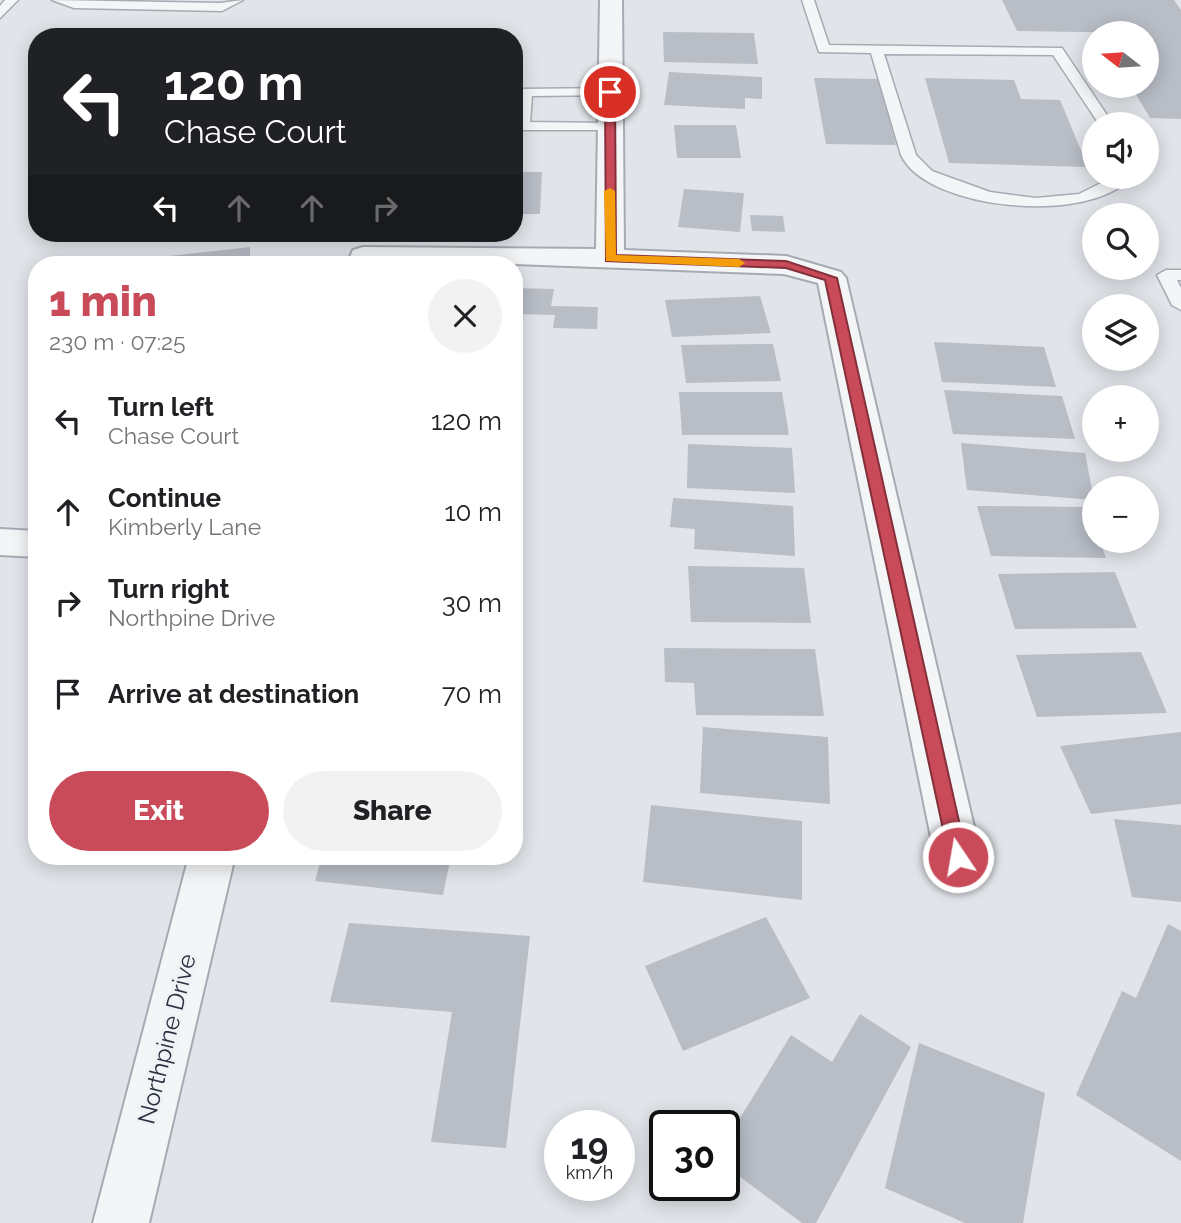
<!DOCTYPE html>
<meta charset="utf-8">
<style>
:root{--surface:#fff;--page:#f2f2f2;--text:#202124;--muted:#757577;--accent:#c94a59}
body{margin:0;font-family:Raleway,sans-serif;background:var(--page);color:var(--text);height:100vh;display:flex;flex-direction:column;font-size:26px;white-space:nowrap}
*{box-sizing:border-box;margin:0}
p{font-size:23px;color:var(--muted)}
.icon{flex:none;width:38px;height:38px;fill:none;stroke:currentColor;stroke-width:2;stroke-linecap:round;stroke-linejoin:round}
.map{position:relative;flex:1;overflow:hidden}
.drawer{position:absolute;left:28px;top:256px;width:495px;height:609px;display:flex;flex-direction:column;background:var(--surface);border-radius:28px;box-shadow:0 4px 18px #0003}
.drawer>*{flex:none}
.hud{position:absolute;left:28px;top:28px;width:495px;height:214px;border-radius:28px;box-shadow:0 4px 18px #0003;background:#202124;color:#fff;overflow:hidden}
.needle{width:46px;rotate:287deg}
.buttons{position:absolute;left:1082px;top:21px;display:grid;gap:14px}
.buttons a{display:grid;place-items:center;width:77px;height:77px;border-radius:50%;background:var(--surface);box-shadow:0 4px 18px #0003;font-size:35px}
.speed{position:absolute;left:544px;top:1110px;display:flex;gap:14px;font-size:35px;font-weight:700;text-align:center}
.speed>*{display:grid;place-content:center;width:91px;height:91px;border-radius:50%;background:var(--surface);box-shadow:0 4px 18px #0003;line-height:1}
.speed small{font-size:18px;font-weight:400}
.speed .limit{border:4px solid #111;border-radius:10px;background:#fff;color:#111}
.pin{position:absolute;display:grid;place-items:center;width:60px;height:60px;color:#fff;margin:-30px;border:4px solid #fff;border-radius:50%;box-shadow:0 2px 7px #0007}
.me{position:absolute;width:77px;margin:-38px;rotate:348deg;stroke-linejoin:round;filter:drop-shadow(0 0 5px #0008)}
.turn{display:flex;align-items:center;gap:24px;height:147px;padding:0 21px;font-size:32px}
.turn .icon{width:91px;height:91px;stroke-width:2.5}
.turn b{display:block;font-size:49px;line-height:60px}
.lanes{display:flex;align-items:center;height:66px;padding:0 21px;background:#0003;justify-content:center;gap:35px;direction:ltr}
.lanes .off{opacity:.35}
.round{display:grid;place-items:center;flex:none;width:74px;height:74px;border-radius:37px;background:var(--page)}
.overview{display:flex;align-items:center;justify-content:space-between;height:119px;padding:0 21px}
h1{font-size:42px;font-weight:800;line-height:52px;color:var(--accent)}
.button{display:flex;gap:14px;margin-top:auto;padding:14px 21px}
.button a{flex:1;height:80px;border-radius:42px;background:var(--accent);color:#fff;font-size:28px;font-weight:800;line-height:80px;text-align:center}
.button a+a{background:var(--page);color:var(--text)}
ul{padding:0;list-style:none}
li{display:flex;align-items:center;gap:21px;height:91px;padding:0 21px}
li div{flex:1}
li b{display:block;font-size:26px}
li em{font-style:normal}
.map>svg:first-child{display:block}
</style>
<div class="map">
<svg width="1181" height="1223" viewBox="0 0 1181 1223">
<rect width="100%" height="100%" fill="#e1e4e9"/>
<g fill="#b8bdc6">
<polygon points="1002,0 1174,0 1181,10 1181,119 1150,118 1131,86 1146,86 1146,33 1017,31"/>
<polygon points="663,32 754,33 758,64 664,62"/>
<polygon points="669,72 762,77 762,99 745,98 745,109 664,105"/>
<polygon points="814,78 879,79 896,145 826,144"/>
<polygon points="925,78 1014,80 1021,99 1060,100 1088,167 949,163"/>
<polygon points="674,125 736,125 741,158 677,158"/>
<polygon points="514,172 542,172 540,214 514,214"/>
<polygon points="684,189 744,193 740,232 678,227"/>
<polygon points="750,215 783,216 785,232 752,231"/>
<polygon points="250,247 250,264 168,264 169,256"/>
<polygon points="514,288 554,289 551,306 598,307 597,329 553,328 555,315 514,314"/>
<polygon points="760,296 771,333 672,337 665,300"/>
<polygon points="934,342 1044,347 1056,387 942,382"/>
<polygon points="773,344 781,381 686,383 681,345"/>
<polygon points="944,390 1062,396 1075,439 953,434"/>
<polygon points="679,392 782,392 789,435 682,435"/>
<polygon points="961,443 1085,453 1094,500 967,490"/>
<polygon points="688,444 792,448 795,493 687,488"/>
<polygon points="673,498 793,506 795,556 694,549 695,529 670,527"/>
<polygon points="977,506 1088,507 1094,523 1094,541 1100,541 1106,558 991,556"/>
<polygon points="688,566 804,568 811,623 691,622"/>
<polygon points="1115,572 1137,628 1015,629 998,574"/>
<polygon points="664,648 815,649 824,716 696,715 694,683 665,682"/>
<polygon points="1141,652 1167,713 1037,717 1016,655"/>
<polygon points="703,727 828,737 830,804 700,793"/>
<polygon points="1181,732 1181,804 1091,814 1060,746"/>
<polygon points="651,805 802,821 802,900 643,882"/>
<polygon points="1114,819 1181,825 1181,902 1132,897"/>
<polygon points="322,856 451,856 443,895 315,881"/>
<polygon points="766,917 810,998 683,1051 645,966"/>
<polygon points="349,923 530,936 506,1148 431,1142 452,1012 330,1002"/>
<polygon points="1168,924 1181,931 1181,1161 1076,1095 1122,991 1136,998"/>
<polygon points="860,1014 911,1047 816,1223 802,1223 724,1165 724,1144 791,1035 832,1062"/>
<polygon points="919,1043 1045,1093 1023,1223 965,1223 885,1188"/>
</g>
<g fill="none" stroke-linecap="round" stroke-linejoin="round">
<g stroke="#a6abb3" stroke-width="3">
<g id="service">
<polygon points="5,0 18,0 0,18 0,6"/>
<polygon points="52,0 220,3 243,0 222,11 74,8"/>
<path d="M802,0H814L829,45L1062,48L1113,124H1099L1053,55L884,54L916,155L932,171L990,192L1036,198L1079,194L1113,177H1131C1091,225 927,211 901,155L871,53L819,52Z"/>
<polygon points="610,88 615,89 615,95 532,96 530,122 610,123 617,127 615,130 522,130 515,126 520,89"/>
<polygon points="1181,270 1181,280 1177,280 1181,288 1181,310 1172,305 1157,275 1166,270"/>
</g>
</g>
<g stroke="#a6abb3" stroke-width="4">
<g id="minor">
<polygon points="600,0 622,0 624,250 786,256 841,272 846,278 981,857 974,872 958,878 942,872 935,857 818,283 784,274 514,264 347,264 353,250 363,247 596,249"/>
<polygon points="0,529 37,531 37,557 0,555"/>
<polygon points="189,856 235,856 149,1223 93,1223"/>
</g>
</g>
<use href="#service" fill="#f3f5f7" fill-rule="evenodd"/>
<use href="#minor" fill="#f3f5f7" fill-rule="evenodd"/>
</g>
<polygon fill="#c94a59" stroke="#83303a" stroke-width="2" points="610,89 615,92 616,255 786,261 837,278 967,857 965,863 958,865 951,863 949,857 825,280 786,268 606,261 605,92"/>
<polygon fill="#f59e0b" points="610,188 615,191 616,255 739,259 745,263 739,267 606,261 604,191"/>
<g text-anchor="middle" stroke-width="7" stroke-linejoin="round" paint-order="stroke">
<g font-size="24" fill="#2a3140" stroke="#f0f3f6">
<text transform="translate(167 1039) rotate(-76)" y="8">Northpine Drive</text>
</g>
</g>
</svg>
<div class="buttons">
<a><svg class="needle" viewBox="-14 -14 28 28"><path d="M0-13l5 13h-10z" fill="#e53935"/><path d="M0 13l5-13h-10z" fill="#757577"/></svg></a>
<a><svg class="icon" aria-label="sound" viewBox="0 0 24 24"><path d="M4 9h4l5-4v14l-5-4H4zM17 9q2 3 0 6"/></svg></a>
<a><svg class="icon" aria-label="search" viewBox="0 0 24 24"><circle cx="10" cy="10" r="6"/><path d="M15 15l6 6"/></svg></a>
<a><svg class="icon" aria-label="layers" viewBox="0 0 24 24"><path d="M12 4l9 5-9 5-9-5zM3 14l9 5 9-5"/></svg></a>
<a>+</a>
<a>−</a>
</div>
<div class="speed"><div>19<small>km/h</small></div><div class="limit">30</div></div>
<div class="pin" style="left:610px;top:92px;background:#d93025"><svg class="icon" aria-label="arrive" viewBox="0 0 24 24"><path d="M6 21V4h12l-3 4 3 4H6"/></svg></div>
<svg class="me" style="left:958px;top:857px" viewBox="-20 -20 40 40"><circle r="17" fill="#c94a59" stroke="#fff" stroke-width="3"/><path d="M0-11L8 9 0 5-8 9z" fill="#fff"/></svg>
<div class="hud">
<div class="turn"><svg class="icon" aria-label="left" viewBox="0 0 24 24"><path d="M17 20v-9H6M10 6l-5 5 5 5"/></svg><div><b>120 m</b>Chase Court</div></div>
<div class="lanes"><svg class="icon" aria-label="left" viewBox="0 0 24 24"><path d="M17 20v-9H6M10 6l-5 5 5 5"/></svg><svg class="icon off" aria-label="ahead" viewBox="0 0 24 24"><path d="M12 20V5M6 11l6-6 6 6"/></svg><svg class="icon off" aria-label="ahead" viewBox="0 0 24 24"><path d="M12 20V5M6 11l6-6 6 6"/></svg><svg class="icon off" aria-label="right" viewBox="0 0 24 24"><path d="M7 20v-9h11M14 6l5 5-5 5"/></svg></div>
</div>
<section class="drawer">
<div class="overview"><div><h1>1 min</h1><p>230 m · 07:25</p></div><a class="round"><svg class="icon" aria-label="close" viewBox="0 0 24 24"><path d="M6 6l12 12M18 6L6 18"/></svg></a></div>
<ul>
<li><svg class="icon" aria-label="left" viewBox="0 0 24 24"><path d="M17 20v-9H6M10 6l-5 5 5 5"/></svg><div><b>Turn left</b><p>Chase Court</p></div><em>120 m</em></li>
<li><svg class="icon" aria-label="ahead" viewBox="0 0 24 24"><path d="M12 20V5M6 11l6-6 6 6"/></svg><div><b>Continue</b><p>Kimberly Lane</p></div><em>10 m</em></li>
<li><svg class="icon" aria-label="right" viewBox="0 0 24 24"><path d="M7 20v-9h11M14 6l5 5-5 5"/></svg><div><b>Turn right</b><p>Northpine Drive</p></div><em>30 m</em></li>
<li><svg class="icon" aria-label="arrive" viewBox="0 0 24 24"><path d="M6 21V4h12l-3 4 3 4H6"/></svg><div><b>Arrive at destination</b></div><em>70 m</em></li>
</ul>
<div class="button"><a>Exit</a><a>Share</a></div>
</section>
</div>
